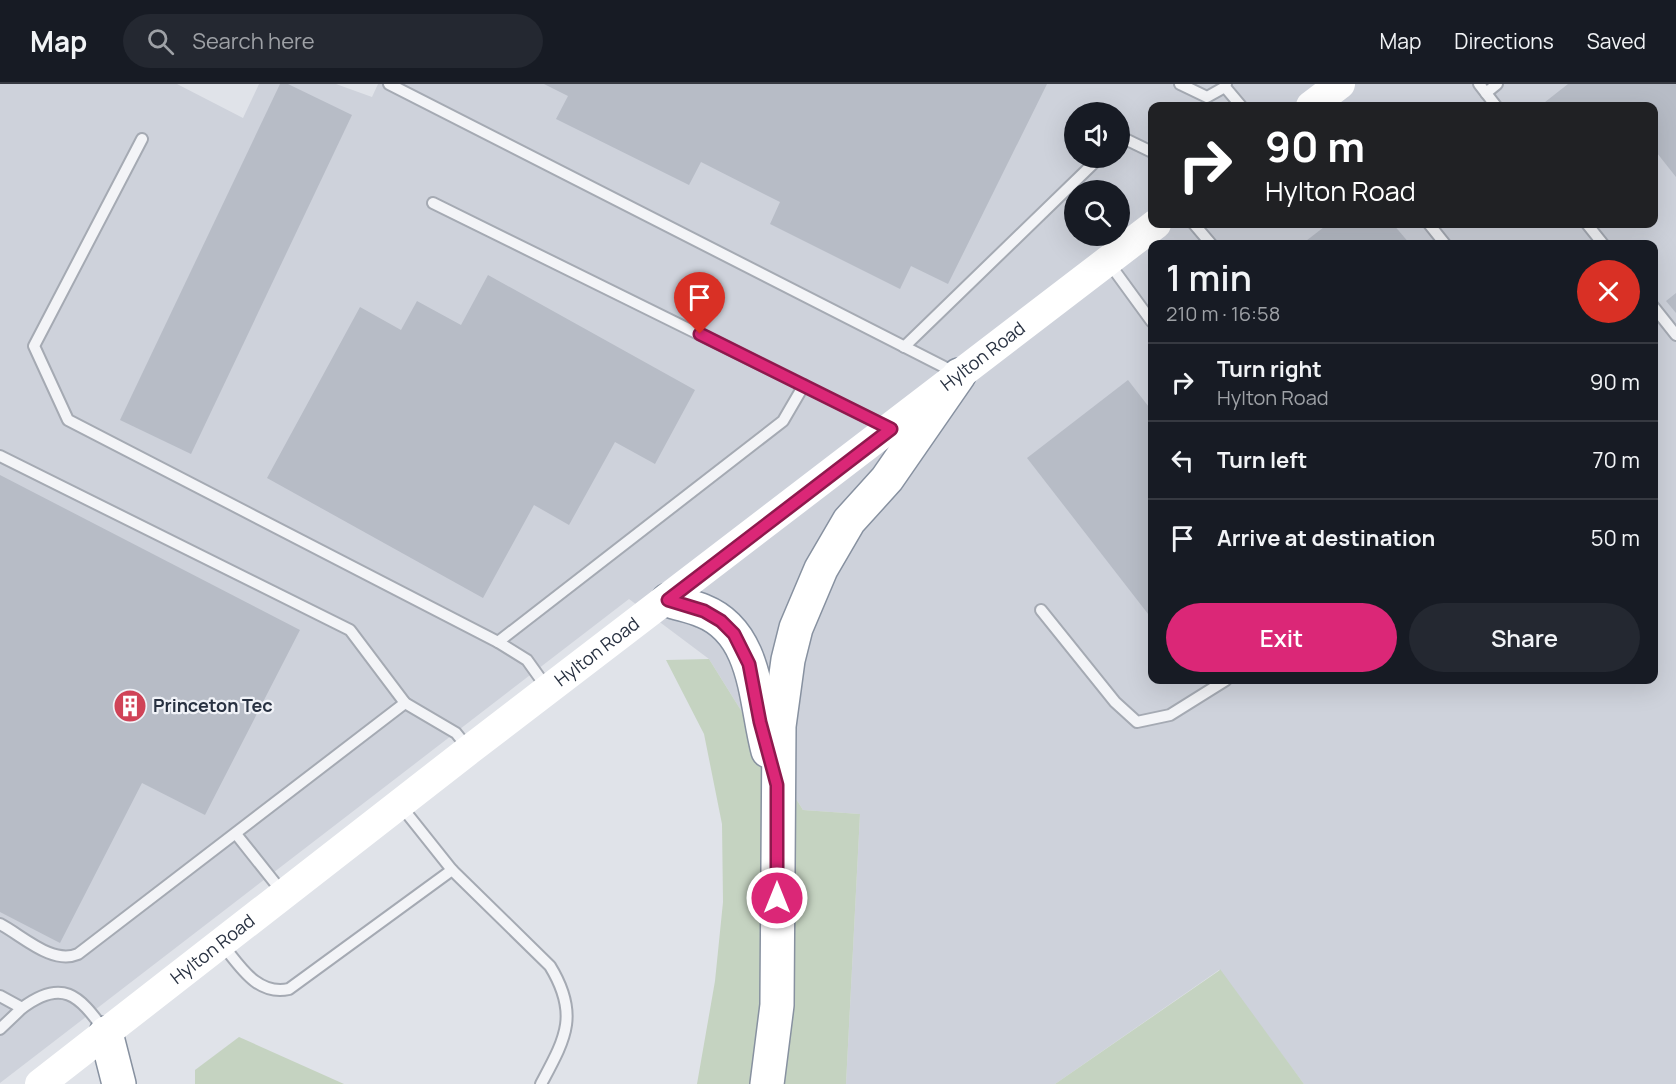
<!DOCTYPE html>
<meta charset="utf-8">
<style>
:root{--surface:#171b24;--page:#242831;--text:#f1f3f6;--muted:#9ea1a6;--line:#363941;--accent:#db2777}
body{margin:0;font-family:Manrope,sans-serif;background:var(--page);color:var(--text);height:100vh;display:flex;flex-direction:column;font-size:22px;white-space:nowrap}
*{box-sizing:border-box;margin:0}
p{font-size:20px;color:var(--muted)}
.icon{flex:none;width:33px;height:33px;fill:none;stroke:currentColor;stroke-width:2;stroke-linecap:round;stroke-linejoin:round}
.map{position:relative;flex:1;overflow:hidden}
.panel{position:absolute;left:1148px;top:156px;width:510px;height:444px;display:flex;flex-direction:column;background:var(--surface);border-radius:12px;box-shadow:0 6px 24px #0002}
.panel>*{flex:none}
.banner{position:absolute;left:1148px;top:18px;width:510px;height:126px;border-radius:12px;box-shadow:0 6px 24px #0002;background:#202124;color:#fff;overflow:hidden}
.tools{position:absolute;left:1064px;top:18px;display:grid;gap:12px}
.tools a{display:grid;place-items:center;width:66px;height:66px;border-radius:50%;background:var(--surface);box-shadow:0 6px 24px #0002;font-size:30px}
.pin{position:absolute;display:grid;place-items:center;width:51px;height:51px;color:#fff;margin:-62px -26px;border-radius:50% 50% 50% 0;rotate:-45deg;box-shadow:0 0 6px #0007}
.pin .icon{rotate:45deg}
.me{position:absolute;width:66px;margin:-33px;rotate:0deg;stroke-linejoin:round;filter:drop-shadow(0 0 4px #0008)}
.turn{display:flex;align-items:center;gap:21px;height:126px;padding:0 18px;font-size:27px}
.turn .icon{width:78px;height:78px;stroke-width:2.5}
.turn b{display:block;font-size:42px;line-height:51px}
.round{display:grid;place-items:center;flex:none;width:63px;height:63px;border-radius:32px;background:var(--page)}
.head{display:flex;align-items:center;justify-content:space-between;height:102px;padding:0 18px}
h1{font-size:36px;font-weight:600;line-height:45px}
.primary-button{display:flex;gap:12px;margin-top:auto;padding:12px 18px}
.primary-button a{flex:1;height:69px;border-radius:36px;background:var(--accent);color:#fff;font-size:24px;font-weight:600;line-height:69px;text-align:center}
.primary-button a+a{background:var(--page);color:var(--text)}
ul{padding:0;list-style:none}
li{display:flex;align-items:center;gap:18px;height:78px;padding:0 18px;border-top:2px solid var(--line)}
li div{flex:1}
li b{display:block;font-size:22px}
li em{font-style:normal}
header{display:flex;align-items:center;gap:36px;box-sizing:border-box;height:84px;padding:0 30px;background:var(--surface);border-bottom:2px solid var(--line)}
header strong{font-size:28px}
nav{display:flex;gap:33px;margin-inline-start:auto;font-size:21px}
.search{width:420px;height:54px;background:var(--page);display:flex;align-items:center;gap:15px;box-sizing:border-box;padding:0 21px;border-radius:33px;color:var(--muted);font-size:22px}
.map>svg:first-child{display:block}
</style>
<header>
<strong>Map</strong>
<div class="search"><svg class="icon" aria-label="search" viewBox="0 0 24 24"><circle cx="10" cy="10" r="6"/><path d="M15 15l6 6"/></svg>Search here</div>
<nav><a>Map</a><a>Directions</a><a>Saved</a></nav>
</header>
<div class="map">
<svg width="1676" height="1000" viewBox="0 0 1676 1000">
<rect width="100%" height="100%" fill="#e0e3e9"/>
<path fill="#ced2db" fill-rule="evenodd" d="M0,0H177L243,34L259,0H336L372,13L378,0H1676V1000H1304L1219,886L1055,1000H846L860,730L803,726L709,575L629,515L0,999ZM1152,22H1653V140H1152ZM1074,28H1119V74H1074ZM1074,106H1119V152H1074ZM1152,160H1653V596H1152Z"/>
<g fill="#c5d3c1">
<polygon points="709,575 803,726 860,730 846,1000 697,1000 715,897 723,818 722,740 704,650 666,576"/>
<polygon points="1220,885 1304,1000 1055,1000 1220,886"/>
<polygon points="239,953 344,1000 195,1000 195,986"/>
</g>
<g fill="#b7bcc6">
<polygon points="280,0 288,0 352,31 191,370 120,336"/>
<polygon points="544,0 1047,0 948,200 911,182 900,205 770,140 780,118 701,78 689,101 556,35 568,12"/>
<polygon points="1568,0 1676,0 1676,93 1653,64 1653,22 1540,22"/>
<polygon points="1328,140 1393,140 1410,160 1302,160"/>
<polygon points="488,191 695,306 655,380 615,358 569,441 534,421 483,514 267,394 360,223 401,246 417,217 461,241"/>
<polygon points="1676,209 1676,229 1666,217"/>
<polygon points="1128,296 1152,327 1152,535 1027,374"/>
<polygon points="0,391 300,546 205,731 142,699 60,859 0,828"/>
</g>
<g fill="none" stroke-linecap="round" stroke-linejoin="round">
<g stroke="#a5aab3" stroke-width="14">
<g id="lane">
<polyline points="389,0 956,289"/>
<polyline points="1180,0 1207,13 1225,3"/>
<polyline points="1226,0 1225,3 1241,22"/>
<polyline points="1479,0 1496,22"/>
<polyline points="1486,9 1497,0"/>
<polyline points="1119,54 1121,53 1152,68"/>
<polyline points="142,55 34,262 68,336 498,558 783,337 804,301"/>
<polyline points="433,119 885,342"/>
<polyline points="1194,140 1211,160"/>
<polyline points="1429,140 1445,160"/>
<polyline points="1587,140 1603,160"/>
<polyline points="1109,179 1152,238"/>
<polyline points="1653,222 1676,251"/>
<polyline points="904,263 1099,74"/>
<polyline points="0,372 350,546 405,619 456,649 468,664"/>
<polyline points="1041,526 1115,618 1137,638 1170,631 1226,596"/>
<polyline points="498,558 527,576 547,604"/>
<path d="M401,722L452,786L550,882C580,931 565,955 541,1000"/>
<polyline points="236,750 283,809"/>
<path d="M0,840C23,852 52,881 78,870L405,619"/>
<path d="M222,860C240,882 257,912 289,905L452,786"/>
<path d="M0,912L22,924C62,894 79,911 104,946"/>
<polyline points="0,945 22,924"/>
</g>
</g>
<g stroke="#8791a0" stroke-width="36">
<g id="highway">
<path d="M668,516C679,520 692,522 703,527C758,549 755,619 768,667"/>
<polyline points="106,949 119,1000"/>
<polyline points="767,1000 777,921 779,642 788,576 796,544 821,485 849,437 887,395 959,291"/>
</g>
</g>
<use href="#lane" stroke="#f3f4f7" stroke-width="10"/>
<g stroke="#fff" stroke-width="30">
<polyline points="1311,22 1340,0"/>
<path id="s1" d="M40,1000L469,666L1156,140"/>
</g>
<use href="#highway" stroke="#fff" stroke-width="33"/>
</g>
<g fill="none" stroke-linecap="round" stroke-linejoin="round">
<g stroke="#8e194d" stroke-width="15">
<polyline id="route" points="700,250 891,345 668,516 704,527 721,537 734,550 749,580 760,638 777,701 777,814"/>
</g>
<use href="#route" stroke="#db2777" stroke-width="10"/>
</g>
<defs>
<g id="building-disc" transform="scale(1.725)"><circle r="9.5" fill="#d04357" stroke="#f0f2f7"/><path d="M-4-6H4V6H1V3H-1V6H-4ZM-2.5-4.3h1.7v1.8h-1.7ZM.8-4.3h1.7v1.8H.8ZM-2.5-1h1.7V.8h-1.7ZM.8-1h1.7V.8H.8Z" fill="#fff"/></g>
</defs>
<g fill-rule="evenodd">
<use href="#building-disc" x="130" y="622"/>
</g>
<g text-anchor="middle" stroke-width="4.5" stroke-linejoin="round" paint-order="stroke">
<g font-size="18" fill="#283141" stroke="#f0f2f7">
<text dy="6" stroke="none"><textPath href="#s1" startOffset="1191">Hylton Road</textPath></text>
<text dy="6" stroke="none"><textPath href="#s1" startOffset="705">Hylton Road</textPath></text>
<text dy="6" stroke="none"><textPath href="#s1" startOffset="219">Hylton Road</textPath></text>
</g>
<g font-size="18" font-weight="bold" fill="#283141" stroke="#f0f2f7" text-anchor="start">
<text x="153" y="628">Princeton Tec</text>
</g>
</g>
</svg>
<div class="tools">
<a><svg class="icon" aria-label="sound" viewBox="0 0 24 24"><path d="M4 9h4l5-4v14l-5-4H4zM17 9q2 3 0 6"/></svg></a>
<a><svg class="icon" aria-label="search" viewBox="0 0 24 24"><circle cx="10" cy="10" r="6"/><path d="M15 15l6 6"/></svg></a>
</div>
<div class="pin" style="left:700px;top:250px;background:#d93025"><svg class="icon" aria-label="arrive" viewBox="0 0 24 24"><path d="M6 21V4h12l-3 4 3 4H6"/></svg></div>
<svg class="me" style="left:777px;top:814px" viewBox="-20 -20 40 40"><circle r="17" fill="#db2777" stroke="#fff" stroke-width="3"/><path d="M0-11L8 9 0 5-8 9z" fill="#fff"/></svg>
<div class="banner">
<div class="turn"><svg class="icon" aria-label="right" viewBox="0 0 24 24"><path d="M7 20v-9h11M14 6l5 5-5 5"/></svg><div><b>90 m</b>Hylton Road</div></div>
</div>
<section class="panel">
<div class="head"><div><h1>1 min</h1><p>210 m · 16:58</p></div><a class="round" style="background:#d93025;color:#fff"><svg class="icon" aria-label="close" viewBox="0 0 24 24"><path d="M6 6l12 12M18 6L6 18"/></svg></a></div>
<ul>
<li><svg class="icon" aria-label="right" viewBox="0 0 24 24"><path d="M7 20v-9h11M14 6l5 5-5 5"/></svg><div><b>Turn right</b><p>Hylton Road</p></div><em>90 m</em></li>
<li><svg class="icon" aria-label="left" viewBox="0 0 24 24"><path d="M17 20v-9H6M10 6l-5 5 5 5"/></svg><div><b>Turn left</b></div><em>70 m</em></li>
<li><svg class="icon" aria-label="arrive" viewBox="0 0 24 24"><path d="M6 21V4h12l-3 4 3 4H6"/></svg><div><b>Arrive at destination</b></div><em>50 m</em></li>
</ul>
<div class="primary-button"><a>Exit</a><a>Share</a></div>
</section>
</div>
